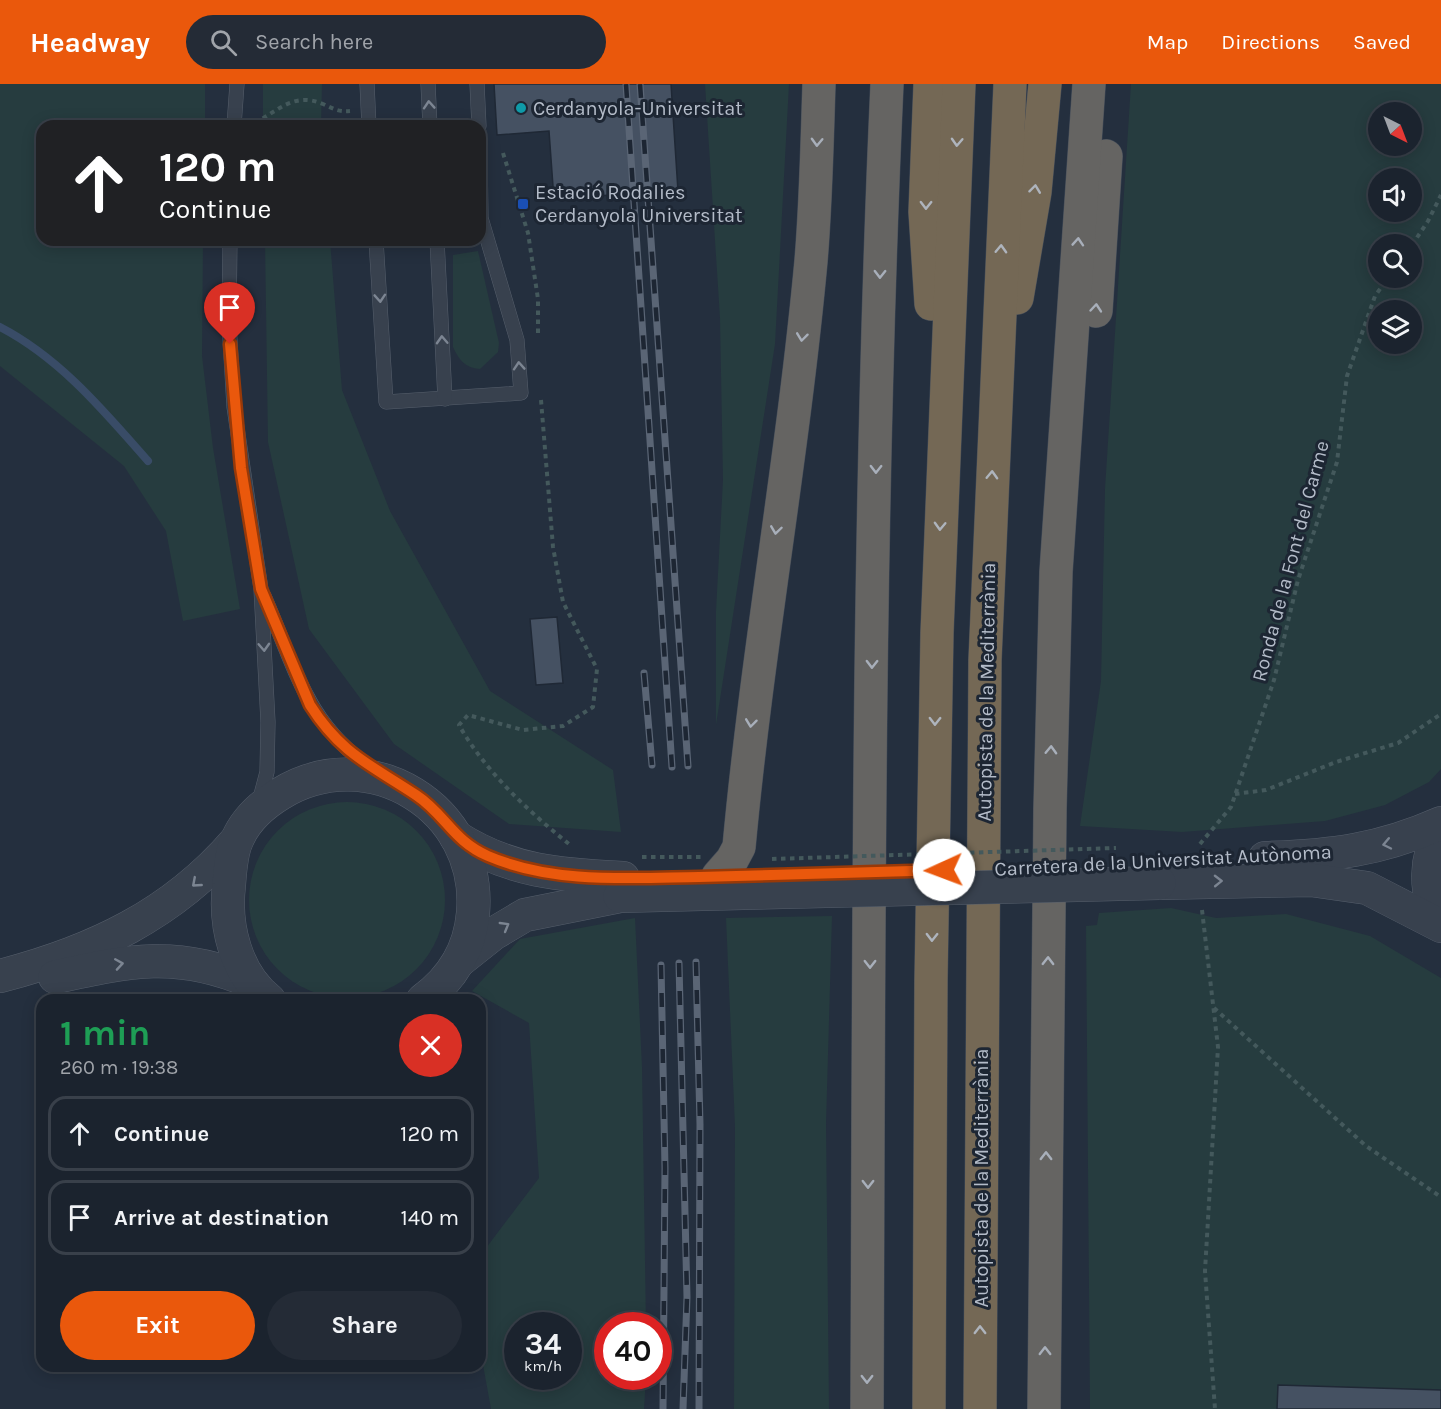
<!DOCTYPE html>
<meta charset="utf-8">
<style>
:root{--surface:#1b232e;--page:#242b36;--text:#f1f3f6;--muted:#a0a4aa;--line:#39404a;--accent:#ea580c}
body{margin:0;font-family:Karla,sans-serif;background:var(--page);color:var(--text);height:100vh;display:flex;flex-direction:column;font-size:22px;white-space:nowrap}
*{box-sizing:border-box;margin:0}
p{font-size:20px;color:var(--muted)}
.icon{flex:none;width:33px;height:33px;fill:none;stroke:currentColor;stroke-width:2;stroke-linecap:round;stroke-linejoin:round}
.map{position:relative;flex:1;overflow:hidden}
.details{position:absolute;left:36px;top:910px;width:450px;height:378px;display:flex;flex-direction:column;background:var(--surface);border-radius:18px;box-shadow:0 3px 15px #0003,0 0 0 2px var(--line)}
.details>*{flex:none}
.hud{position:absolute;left:36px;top:36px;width:450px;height:126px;border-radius:18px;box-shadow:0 3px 15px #0003,0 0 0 2px var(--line);background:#202124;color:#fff;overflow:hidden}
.needle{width:39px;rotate:138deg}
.buttons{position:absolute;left:1368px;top:18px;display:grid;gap:12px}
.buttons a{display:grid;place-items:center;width:54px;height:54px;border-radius:50%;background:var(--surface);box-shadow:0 3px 15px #0003,0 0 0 2px var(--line);font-size:30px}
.speed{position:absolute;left:504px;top:1228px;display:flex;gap:12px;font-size:30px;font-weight:700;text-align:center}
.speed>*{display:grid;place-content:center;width:78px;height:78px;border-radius:50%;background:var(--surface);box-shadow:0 3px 15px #0003,0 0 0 2px var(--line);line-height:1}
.speed small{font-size:15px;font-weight:400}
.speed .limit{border:9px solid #d22;background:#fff;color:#111}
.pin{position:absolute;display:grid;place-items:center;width:51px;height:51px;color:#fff;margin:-62px -26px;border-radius:50% 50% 50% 0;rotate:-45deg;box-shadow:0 0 6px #0007}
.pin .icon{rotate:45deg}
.me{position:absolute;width:66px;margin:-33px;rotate:268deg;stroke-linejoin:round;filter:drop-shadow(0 0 4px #0008)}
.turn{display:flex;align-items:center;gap:21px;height:126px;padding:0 24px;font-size:27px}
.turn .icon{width:78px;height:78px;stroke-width:2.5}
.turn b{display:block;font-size:42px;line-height:51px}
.round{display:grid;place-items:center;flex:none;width:63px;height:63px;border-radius:32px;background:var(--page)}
.head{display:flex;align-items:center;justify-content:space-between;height:102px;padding:0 24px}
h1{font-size:36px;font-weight:700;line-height:45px;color:#1e9e55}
.button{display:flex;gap:12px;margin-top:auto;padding:12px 24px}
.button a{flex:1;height:69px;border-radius:36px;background:var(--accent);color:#fff;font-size:24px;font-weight:700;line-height:69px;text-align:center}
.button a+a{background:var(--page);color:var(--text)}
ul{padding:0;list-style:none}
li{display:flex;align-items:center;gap:18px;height:75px;margin:0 12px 9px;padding:0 12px;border:3px solid var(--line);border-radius:18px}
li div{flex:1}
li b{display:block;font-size:22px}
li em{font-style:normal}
header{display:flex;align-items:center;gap:36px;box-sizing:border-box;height:84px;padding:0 30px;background:var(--accent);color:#fff}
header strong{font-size:28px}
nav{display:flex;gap:33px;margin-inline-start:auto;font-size:21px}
.search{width:420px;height:54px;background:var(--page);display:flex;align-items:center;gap:15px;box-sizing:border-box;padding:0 21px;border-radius:33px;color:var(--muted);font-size:22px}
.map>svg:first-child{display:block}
</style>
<header>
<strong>Headway</strong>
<div class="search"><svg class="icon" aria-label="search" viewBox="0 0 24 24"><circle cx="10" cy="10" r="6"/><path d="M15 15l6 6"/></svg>Search here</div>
<nav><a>Map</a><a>Directions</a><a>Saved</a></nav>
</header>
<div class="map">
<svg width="1441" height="1325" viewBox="0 0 1441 1325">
<rect width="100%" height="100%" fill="#242f3e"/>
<g fill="#263c3f" fill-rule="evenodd">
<polygon points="0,0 205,0 205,42 42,42 42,156 203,156 202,272 213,364 240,525 183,537 166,447 124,382 0,282"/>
<polygon points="263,0 322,0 321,42 263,42"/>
<polygon points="705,0 789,0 775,260 716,641 716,527 723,396 720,234"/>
<path d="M1131,0H1441V685L1429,698L1385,721L1325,737L1182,748L1080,742L1101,597L1105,405ZM1378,28H1412V62H1378ZM1378,94H1412V128H1378ZM1378,160H1412V194H1378ZM1378,226H1412V260H1378Z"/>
<polygon points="265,156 330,156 342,306 390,427 490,607 613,686 621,748 509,740 394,660 309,545 268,358"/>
<path d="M478,167L499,259L498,268L480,285C465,284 459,276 453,263V171Z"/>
<circle cx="347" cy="816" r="98"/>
<polygon points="1171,824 1216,834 1286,830 1370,852 1441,894 1441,1325 1090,1325 1086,842 1097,841 1099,829"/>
<polygon points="832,832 826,1040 829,1325 734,1325 735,1042 726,834"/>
<path d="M635,834L642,983L646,1242H608V1293H646L644,1325H491L480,1264V1172L539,1094L529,939L472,907L520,855ZM518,1242H568V1293H518Z"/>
</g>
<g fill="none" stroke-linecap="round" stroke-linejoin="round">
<path stroke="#394c67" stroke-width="8" d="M0,243C60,274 104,327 148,377"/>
</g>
<g fill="#455162" stroke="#1f2835" stroke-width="1.5">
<polygon points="494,0 671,0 678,107 654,107 554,116 549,47 497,51"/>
<polygon points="557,533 563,599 536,601 530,535"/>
<polygon points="1278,1301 1441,1306 1441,1325 1277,1325"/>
</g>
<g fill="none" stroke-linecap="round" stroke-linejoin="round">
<g stroke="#565f6c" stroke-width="15">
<g id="service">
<polyline points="367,0 369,42"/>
<polyline points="428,0 430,42"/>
<polyline points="477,0 479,42"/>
<polyline points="234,42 237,0"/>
<polyline points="230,156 229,239 234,323 261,505 268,638 267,688 259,718"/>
<polyline points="376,156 386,318 521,309 517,256 481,134 480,67"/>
<polyline points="437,156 445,315"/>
<path d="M264,512C295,582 306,641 373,685"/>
</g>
</g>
<g stroke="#565f6c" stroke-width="34">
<g id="tertiary">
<path d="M1441,745C1425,774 1423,808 1441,837"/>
<path d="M456,753C511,788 560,791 623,794"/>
<path d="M1265,774C1331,772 1380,766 1441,739"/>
<polyline points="1159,799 1311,796 1367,804 1441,842"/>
<polyline points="459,877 493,850 525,831 620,812"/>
<path d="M0,892C93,868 172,831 236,757"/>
<path d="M55,893C128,877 177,866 249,897"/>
<path d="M269,916C236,890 224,842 229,801C230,787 231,769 237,756C245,737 262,721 280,710C369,655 482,724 473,829C470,865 452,895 423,916"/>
</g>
</g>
<g stroke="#434c59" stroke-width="34">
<g id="trunk">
<polyline points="1096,227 1106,72"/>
<path d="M718,792L732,776L739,763C757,567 793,373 811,177C816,118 817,59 819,0"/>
<path d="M867,1325C869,883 867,441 887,0"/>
<polyline points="1044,1325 1050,725 1056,488 1089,0"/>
</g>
</g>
<g stroke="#434c59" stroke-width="34">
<g id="motorway">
<polyline points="930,0 925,128 931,220"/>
<polyline points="1017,214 1035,108 1045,0"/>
<polyline points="929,1325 931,896 937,549 959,0"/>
<polyline points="980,1325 985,576 1010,0"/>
</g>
</g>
<g stroke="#44595c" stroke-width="4" stroke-dasharray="4.5 4.5" stroke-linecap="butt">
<path d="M255,39C280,25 295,8 323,20C334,25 338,28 350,27"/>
<polyline points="503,69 528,149 538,215 538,252"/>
<polyline points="1412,161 1428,137 1441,111"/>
<path d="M541,316L553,463L563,518L597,585L593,623L563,642L523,646L468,631L459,641C485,687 528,727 569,760"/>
<polyline points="1235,710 1266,706 1336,678 1398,659 1441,630"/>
<polyline points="1200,760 1231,723 1274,596 1298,496 1337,378 1347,292 1375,212 1388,194"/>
<polyline points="1202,826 1218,963 1205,1187 1215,1325"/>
<polyline points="1214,924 1366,1062 1441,1113"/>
</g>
<use href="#service" stroke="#38414e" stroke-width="14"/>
<use href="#tertiary" stroke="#38414e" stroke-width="33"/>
<use href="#trunk" stroke="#656462" stroke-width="33"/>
<use href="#motorway" stroke="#746855" stroke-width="33"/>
<g stroke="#5a6575" stroke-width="7">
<g id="rail">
<polyline points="626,0 672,683"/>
<polyline points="640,0 688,682"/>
<polyline points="644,589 652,681"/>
<polyline points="696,878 700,1040 699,1325"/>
<polyline points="679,879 687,1213 683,1325"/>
<polyline points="661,881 665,1084 663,1325"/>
</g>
</g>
<use href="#rail" stroke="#1d2633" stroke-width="4.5" stroke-dasharray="14" stroke-linecap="butt"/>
<g stroke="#565f6c" stroke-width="34" stroke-linecap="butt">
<polyline id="tertiary-bridge" points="620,812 1159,799"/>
</g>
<g stroke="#44595c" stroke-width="4" stroke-dasharray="4.5 4.5" stroke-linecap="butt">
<polyline points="642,773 702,773"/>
<polyline points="772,775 1116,764"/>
</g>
<use href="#tertiary-bridge" stroke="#38414e" stroke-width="33"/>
</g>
<defs><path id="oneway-chevron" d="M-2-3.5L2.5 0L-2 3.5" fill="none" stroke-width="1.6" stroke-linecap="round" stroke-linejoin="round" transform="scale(1.5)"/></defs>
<g stroke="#7c8592">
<use href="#oneway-chevron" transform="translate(429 21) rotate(-94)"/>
<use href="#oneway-chevron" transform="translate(380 214) rotate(86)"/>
<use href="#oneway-chevron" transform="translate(442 256) rotate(-93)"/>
<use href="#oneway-chevron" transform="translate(519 282) rotate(-94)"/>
<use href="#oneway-chevron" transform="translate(264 563) rotate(87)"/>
<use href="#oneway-chevron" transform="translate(1387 760) rotate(168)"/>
<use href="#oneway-chevron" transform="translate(1218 797) rotate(-1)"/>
<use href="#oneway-chevron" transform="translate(196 799) rotate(139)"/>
<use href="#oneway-chevron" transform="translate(505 842) rotate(-30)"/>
<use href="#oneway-chevron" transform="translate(119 880) rotate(-9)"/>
</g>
<g stroke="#a8afba">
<use href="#oneway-chevron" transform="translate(817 58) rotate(92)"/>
<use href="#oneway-chevron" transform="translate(1078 158) rotate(-86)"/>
<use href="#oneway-chevron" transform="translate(880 190) rotate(91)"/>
<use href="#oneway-chevron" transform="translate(1096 224) rotate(-85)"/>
<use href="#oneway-chevron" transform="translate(802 253) rotate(97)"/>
<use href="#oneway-chevron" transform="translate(876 385) rotate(91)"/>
<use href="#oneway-chevron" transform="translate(776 446) rotate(98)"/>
<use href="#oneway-chevron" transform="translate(872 580) rotate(91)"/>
<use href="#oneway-chevron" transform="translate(751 639) rotate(97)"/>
<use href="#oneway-chevron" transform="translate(1051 666) rotate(-88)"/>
<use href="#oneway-chevron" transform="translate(1048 877) rotate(-89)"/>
<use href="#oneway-chevron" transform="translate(870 880) rotate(90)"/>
<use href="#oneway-chevron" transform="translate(1046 1072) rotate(-90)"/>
<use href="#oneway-chevron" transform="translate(868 1100) rotate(90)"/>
<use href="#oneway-chevron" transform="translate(1045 1267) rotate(-90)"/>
<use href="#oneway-chevron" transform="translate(867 1295) rotate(90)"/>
</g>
<g stroke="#aeb4bd">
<use href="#oneway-chevron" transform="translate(957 58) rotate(93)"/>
<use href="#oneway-chevron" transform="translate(1035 105) rotate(-83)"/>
<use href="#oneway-chevron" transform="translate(926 121) rotate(91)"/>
<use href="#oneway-chevron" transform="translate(1001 165) rotate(-88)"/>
<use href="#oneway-chevron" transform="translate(992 391) rotate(-88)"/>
<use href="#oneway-chevron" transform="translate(940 442) rotate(92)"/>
<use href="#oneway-chevron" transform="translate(935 637) rotate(91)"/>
<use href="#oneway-chevron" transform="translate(932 853) rotate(91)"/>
<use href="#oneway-chevron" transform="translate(980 1246) rotate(-90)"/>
</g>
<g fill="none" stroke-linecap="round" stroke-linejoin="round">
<g stroke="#983908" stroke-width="15">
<path id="route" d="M230,260L241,384L261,505L310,621C341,670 371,681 416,711C445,730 453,757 488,772C553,800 629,794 699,793C780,791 862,788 944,786"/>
</g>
<use href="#route" stroke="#ea580c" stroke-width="10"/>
</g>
<circle fill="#0f9aa8" stroke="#1d2633" stroke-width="2" cx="521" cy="24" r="6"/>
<rect fill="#1a4fb4" stroke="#1d2633" stroke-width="2" x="517" y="114" width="12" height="12" rx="3"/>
<g text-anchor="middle" stroke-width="6" stroke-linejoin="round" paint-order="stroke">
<g font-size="20" fill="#b4bcc9" stroke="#1d2633" text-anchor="start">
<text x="533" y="31">Cerdanyola-Universitat</text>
<text x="535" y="115">Estació Rodalies<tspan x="535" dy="23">Cerdanyola Universitat</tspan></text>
</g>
<g font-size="20" fill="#b4bcc9" stroke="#1d2633">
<text transform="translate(1290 477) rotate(-75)" y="7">Ronda de la Font del Carme</text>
<text transform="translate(986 608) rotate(-89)" y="7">Autopista de la Mediterrània</text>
<text transform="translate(1163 776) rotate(-3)" y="7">Carretera de la Universitat Autònoma</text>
<text transform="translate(981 1094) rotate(-90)" y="7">Autopista de la Mediterrània</text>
</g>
</g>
</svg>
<div class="buttons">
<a><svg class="needle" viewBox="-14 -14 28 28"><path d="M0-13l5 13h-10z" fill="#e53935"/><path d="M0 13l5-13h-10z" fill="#a0a4aa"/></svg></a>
<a><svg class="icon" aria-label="sound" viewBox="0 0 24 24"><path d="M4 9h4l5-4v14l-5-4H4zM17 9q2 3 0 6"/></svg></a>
<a><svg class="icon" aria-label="search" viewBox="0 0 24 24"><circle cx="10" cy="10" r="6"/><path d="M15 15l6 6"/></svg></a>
<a><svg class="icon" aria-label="layers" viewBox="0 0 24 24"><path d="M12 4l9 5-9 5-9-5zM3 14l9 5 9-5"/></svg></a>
</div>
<div class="speed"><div>34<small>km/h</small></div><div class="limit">40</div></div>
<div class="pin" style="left:230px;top:260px;background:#d93025"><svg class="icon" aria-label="arrive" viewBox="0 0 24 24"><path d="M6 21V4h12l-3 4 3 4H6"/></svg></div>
<svg class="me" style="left:944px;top:786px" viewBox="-20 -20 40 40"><circle r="19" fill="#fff"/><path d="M0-13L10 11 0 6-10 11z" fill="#ea580c"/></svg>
<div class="hud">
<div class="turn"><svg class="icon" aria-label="ahead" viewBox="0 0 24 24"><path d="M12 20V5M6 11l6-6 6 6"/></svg><div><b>120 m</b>Continue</div></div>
</div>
<section class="details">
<div class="head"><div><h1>1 min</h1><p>260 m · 19:38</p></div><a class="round" style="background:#d93025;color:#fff"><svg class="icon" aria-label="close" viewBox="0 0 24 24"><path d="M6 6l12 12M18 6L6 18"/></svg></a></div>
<ul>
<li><svg class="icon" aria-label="ahead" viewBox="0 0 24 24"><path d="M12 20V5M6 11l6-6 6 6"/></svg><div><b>Continue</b></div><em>120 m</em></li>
<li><svg class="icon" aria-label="arrive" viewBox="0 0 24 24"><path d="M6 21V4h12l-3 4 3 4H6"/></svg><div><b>Arrive at destination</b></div><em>140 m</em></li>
</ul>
<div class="button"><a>Exit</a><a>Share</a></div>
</section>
</div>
